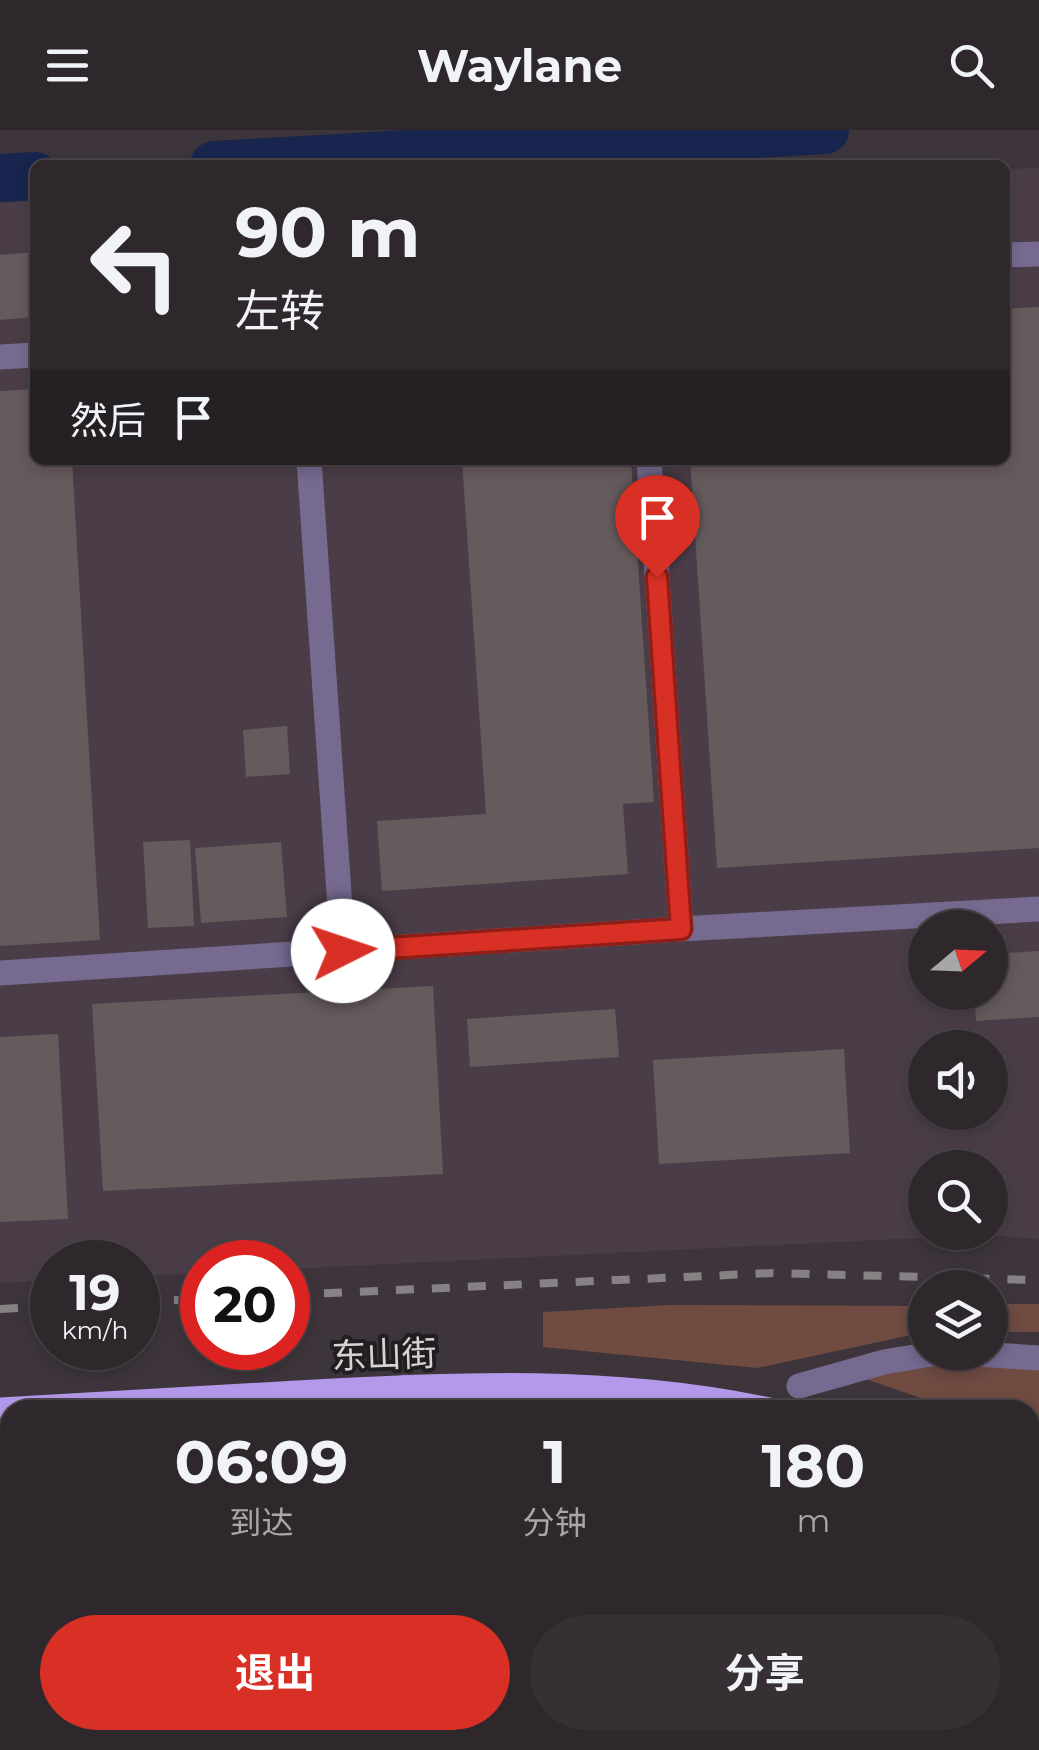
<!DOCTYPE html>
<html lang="zh">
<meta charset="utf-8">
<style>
:root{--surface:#2e282c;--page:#363034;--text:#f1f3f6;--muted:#a7a6a9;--line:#494448;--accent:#d93025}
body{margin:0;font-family:Montserrat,"Noto Sans SC",sans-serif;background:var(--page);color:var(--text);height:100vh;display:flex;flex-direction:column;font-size:38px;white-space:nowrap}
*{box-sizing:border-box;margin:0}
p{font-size:32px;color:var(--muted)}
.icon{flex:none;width:55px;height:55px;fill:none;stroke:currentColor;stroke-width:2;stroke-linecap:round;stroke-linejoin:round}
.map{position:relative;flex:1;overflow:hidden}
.details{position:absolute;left:0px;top:1270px;width:1040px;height:350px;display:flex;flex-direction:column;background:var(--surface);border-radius:30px 30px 0 0;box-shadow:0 5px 15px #0003,0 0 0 2px var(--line)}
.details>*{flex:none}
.banner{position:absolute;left:30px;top:30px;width:980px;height:305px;border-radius:15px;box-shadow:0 5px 15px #0003,0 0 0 2px var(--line);background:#2e282c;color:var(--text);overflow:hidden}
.needle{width:65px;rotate:71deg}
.controls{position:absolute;left:908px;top:780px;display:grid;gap:20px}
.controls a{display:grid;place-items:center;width:100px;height:100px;border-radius:50%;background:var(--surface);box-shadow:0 5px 15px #0003,0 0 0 2px var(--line);font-size:50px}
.speed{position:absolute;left:30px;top:1110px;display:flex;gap:20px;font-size:50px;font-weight:700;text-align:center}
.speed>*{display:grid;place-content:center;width:130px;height:130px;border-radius:50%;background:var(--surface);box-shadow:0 5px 15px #0003,0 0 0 2px var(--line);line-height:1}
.speed small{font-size:25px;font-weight:400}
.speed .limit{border:15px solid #d22;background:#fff;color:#111}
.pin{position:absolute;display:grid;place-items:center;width:85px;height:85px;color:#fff;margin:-102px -42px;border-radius:50% 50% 50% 0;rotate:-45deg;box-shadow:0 0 10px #0007}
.pin .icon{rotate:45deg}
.me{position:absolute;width:110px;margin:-55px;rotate:86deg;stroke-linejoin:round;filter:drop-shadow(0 0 8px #0008)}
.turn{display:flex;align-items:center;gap:35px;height:210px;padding:0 40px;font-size:45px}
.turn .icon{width:130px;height:130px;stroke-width:2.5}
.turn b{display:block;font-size:70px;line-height:85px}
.then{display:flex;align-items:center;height:95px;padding:0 40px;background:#0003;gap:20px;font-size:38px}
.eta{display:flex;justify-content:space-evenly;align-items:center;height:170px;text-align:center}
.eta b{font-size:60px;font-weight:700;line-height:70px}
.primary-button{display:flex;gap:20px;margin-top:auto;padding:20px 40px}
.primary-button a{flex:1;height:115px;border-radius:60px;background:var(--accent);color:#fff;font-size:40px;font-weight:700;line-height:115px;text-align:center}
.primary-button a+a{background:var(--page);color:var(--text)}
header{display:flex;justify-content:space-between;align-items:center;height:130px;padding:0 40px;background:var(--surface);font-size:45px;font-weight:700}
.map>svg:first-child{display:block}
</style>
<header><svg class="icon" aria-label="menu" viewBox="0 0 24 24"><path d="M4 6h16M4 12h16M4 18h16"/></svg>Waylane<svg class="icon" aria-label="search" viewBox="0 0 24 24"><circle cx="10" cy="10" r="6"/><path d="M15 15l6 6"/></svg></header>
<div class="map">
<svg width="1039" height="1620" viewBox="0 0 1039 1620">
<rect width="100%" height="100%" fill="#3d353b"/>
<path fill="#4a3d48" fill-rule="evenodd" d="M1039,38V1109L979,1105L288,1139V1132H202V1143L138,1146V1132H52V1150L0,1153V73L35,71V330H1005V39ZM925,798H990V862H925ZM925,918H990V982H925ZM925,1038H990V1102H925Z"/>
<g fill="#6f4b42">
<rect x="990" y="1174" width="49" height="28"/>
<polygon points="670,1175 925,1176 925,1202 757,1238 543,1217 543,1182"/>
<polygon points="1039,1220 1039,1310 1030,1306 1030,1280 955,1280 857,1246"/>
</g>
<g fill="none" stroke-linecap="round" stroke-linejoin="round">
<g stroke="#17254f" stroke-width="48">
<polyline points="214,35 825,0"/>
<polyline points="0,48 35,46"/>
</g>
</g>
<g fill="#655a5c">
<polygon points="35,122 35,187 0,190 0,125"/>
<polygon points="1039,177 1039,718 717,738 690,330 1005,330 1005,179"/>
<polygon points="35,259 35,330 72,330 100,810 0,816 0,261"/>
<polygon points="462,330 631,330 654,672 623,674 628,744 382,761 377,691 486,684"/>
<polygon points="287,596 290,644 246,647 243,600"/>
<polygon points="190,710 194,796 148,798 143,712"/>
<polygon points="281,712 287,787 201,793 195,718"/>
<polygon points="1039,821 1039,887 976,891 974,862 990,862 990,824"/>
<polygon points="433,856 443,1044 103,1061 92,874"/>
<polygon points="615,879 619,927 470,937 467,889"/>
<polygon points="58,904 68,1089 0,1092 0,907"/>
<polygon points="844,919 850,1023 659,1034 653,930"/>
<polygon points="1030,1509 1039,1512 1039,1570 1030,1566"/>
<rect x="26" y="1610" width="349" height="10"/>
<polygon points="782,1610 788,1610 813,1620 778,1620"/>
</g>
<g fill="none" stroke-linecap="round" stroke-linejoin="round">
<g stroke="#766a91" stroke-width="25">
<polyline points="1005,125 1039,124"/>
<polyline points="0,227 35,225"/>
<polyline points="309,330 343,821"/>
<polyline points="649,330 681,799 1039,779"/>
<polyline points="0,843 681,799"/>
<polyline points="947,1222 1039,1228"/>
<polyline points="799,1256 884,1232 943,1222"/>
<polyline points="405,1257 406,1280"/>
<polyline points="0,1378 10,1378"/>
<polyline points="0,1548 2,1594"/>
<polyline points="1030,1597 1039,1601"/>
<polyline points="416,1610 416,1620"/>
<polyline points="719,1610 719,1620"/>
</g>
<g stroke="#b499ea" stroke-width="25">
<path d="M0,1280C99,1275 198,1269 297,1263C455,1254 614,1247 769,1280"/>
<polyline points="1030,1366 1039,1369"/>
</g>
<g stroke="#878186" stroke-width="8" stroke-dasharray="18 18" stroke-linecap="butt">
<polyline points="288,1165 772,1143 1039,1150"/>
<polyline points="138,1172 202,1169"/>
<polyline points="0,1179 52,1176"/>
</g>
</g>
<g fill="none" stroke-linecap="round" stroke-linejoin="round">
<g stroke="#8d1f18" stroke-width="25">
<polyline id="route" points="343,821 681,799 657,447"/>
</g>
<use href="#route" stroke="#d93025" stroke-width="18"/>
</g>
<g text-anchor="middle" stroke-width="8" stroke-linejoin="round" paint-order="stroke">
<g font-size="35" fill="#d7d2d6" stroke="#211e21">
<text transform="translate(384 1225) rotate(-2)" y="12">东山街</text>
</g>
</g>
</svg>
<div class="controls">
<a><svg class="needle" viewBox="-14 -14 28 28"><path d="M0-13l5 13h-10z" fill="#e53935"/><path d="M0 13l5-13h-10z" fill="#a7a6a9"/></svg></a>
<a><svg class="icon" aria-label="sound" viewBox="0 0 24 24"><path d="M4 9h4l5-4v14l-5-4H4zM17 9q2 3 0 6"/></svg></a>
<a><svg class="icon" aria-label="search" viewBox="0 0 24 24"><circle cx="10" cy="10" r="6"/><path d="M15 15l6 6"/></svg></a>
<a><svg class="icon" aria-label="layers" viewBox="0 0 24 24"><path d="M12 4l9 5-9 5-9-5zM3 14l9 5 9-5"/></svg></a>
</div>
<div class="speed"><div>19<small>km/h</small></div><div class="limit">20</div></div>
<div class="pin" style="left:657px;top:447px;background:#d93025"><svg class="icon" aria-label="arrive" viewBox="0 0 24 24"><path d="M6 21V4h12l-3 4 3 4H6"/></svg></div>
<svg class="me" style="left:343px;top:821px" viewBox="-20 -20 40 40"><circle r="19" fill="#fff"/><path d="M0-13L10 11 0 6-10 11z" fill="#d93025"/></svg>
<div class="banner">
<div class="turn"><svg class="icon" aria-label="left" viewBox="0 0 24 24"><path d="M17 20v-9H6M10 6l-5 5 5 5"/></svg><div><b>90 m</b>左转</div></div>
<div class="then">然后<svg class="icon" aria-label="arrive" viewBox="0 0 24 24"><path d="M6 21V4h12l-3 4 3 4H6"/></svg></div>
</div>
<section class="details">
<div class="eta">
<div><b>06:09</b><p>到达</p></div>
<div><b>1</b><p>分钟</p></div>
<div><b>180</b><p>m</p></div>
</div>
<div class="primary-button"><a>退出</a><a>分享</a></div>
</section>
</div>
